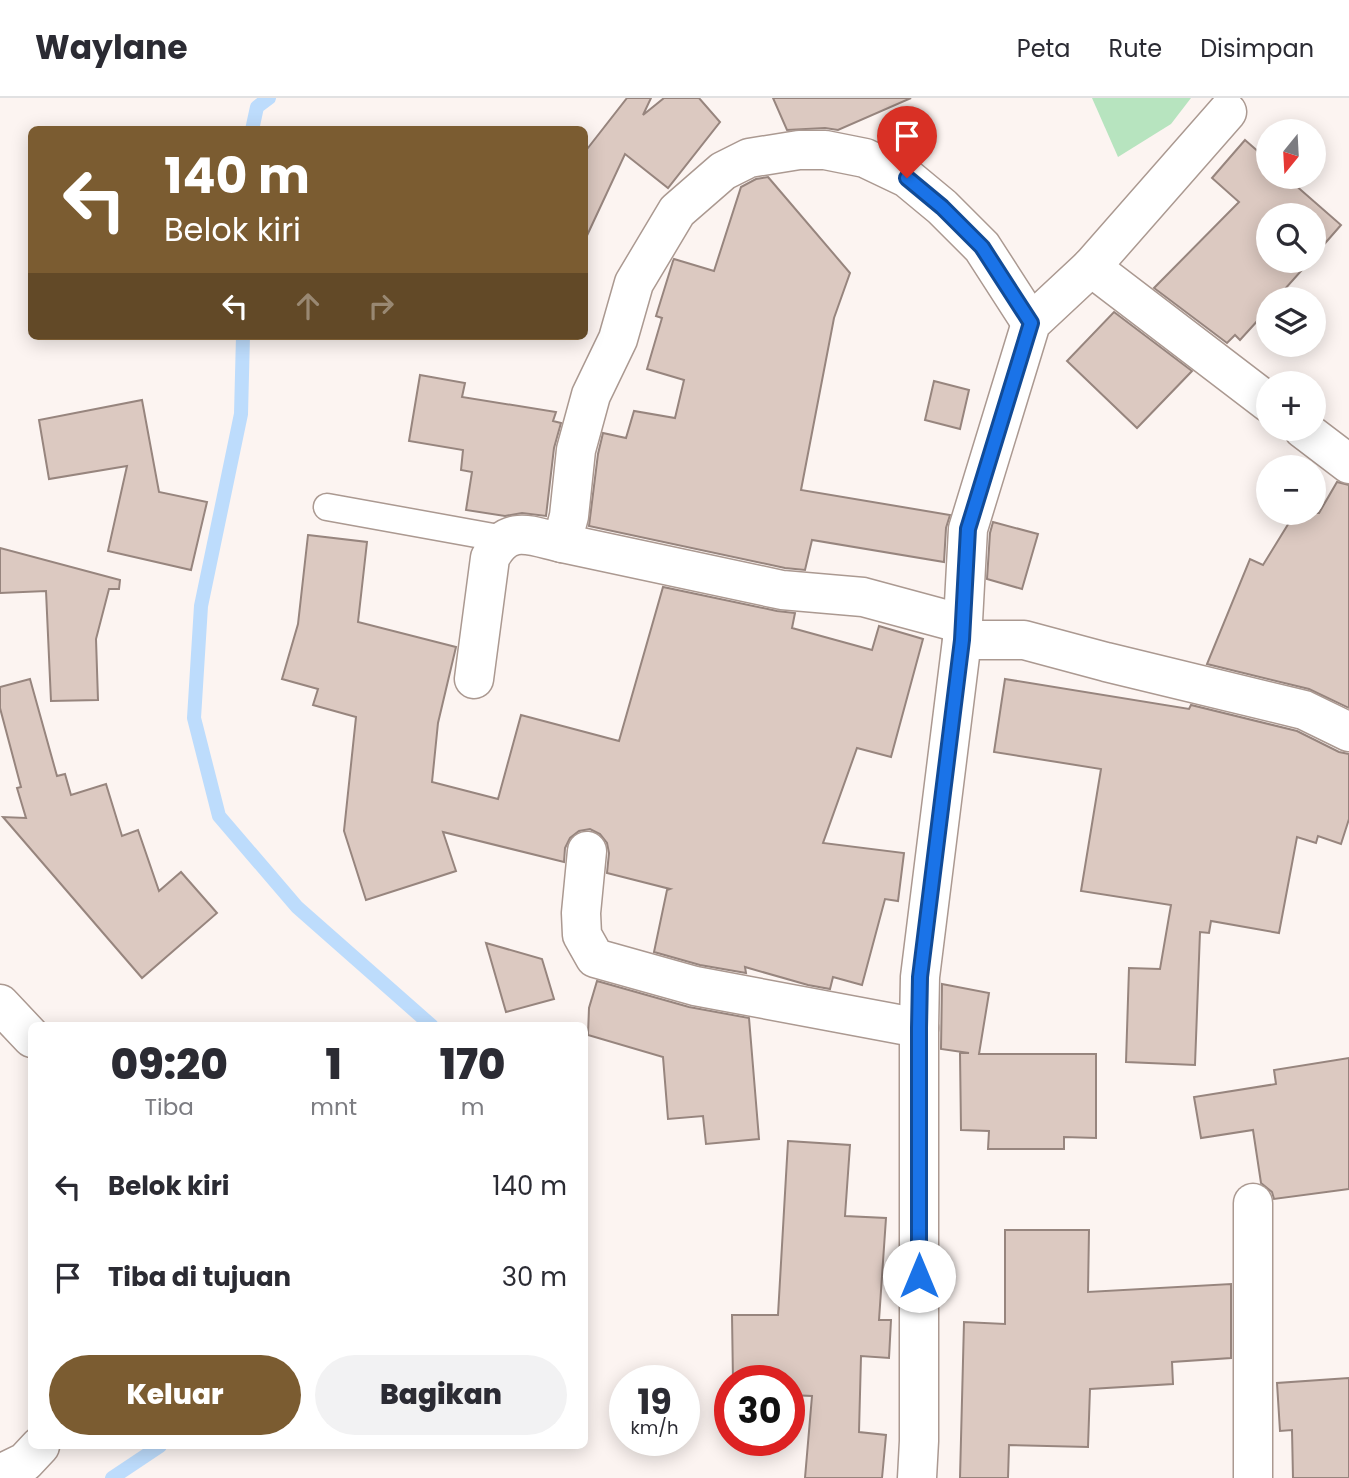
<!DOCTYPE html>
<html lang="id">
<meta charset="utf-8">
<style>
:root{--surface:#fff;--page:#f2f2f3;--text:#2b2b33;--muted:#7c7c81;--line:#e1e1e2;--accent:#7b5c31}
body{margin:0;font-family:Poppins,sans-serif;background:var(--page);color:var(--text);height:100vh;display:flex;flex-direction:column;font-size:26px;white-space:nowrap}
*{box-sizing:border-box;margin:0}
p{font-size:23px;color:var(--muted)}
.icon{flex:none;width:38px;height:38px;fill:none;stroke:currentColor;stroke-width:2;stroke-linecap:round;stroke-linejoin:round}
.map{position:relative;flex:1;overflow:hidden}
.details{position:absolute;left:28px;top:924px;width:560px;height:427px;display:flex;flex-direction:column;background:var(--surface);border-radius:10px;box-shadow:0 4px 18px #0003}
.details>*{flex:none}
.hud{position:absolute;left:28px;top:28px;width:560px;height:214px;border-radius:10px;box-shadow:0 4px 18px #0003;background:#7b5c31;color:#fff;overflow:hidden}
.needle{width:46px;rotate:198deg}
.tools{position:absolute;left:1256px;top:21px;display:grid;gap:14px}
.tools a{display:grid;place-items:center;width:70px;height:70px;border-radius:50%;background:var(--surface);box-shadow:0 4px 18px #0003;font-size:35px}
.speed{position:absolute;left:609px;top:1267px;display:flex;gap:14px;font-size:35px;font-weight:700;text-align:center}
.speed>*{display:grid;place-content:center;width:91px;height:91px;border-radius:50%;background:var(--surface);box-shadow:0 4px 18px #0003;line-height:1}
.speed small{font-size:18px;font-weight:400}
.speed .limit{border:10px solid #d22;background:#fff;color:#111}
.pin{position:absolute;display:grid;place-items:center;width:60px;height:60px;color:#fff;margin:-72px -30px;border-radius:50% 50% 50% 0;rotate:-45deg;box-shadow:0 0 7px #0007}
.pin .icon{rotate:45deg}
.me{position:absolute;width:77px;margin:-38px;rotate:0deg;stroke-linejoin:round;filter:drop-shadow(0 0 5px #0008)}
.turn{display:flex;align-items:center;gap:24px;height:147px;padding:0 21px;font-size:32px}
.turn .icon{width:91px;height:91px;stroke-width:2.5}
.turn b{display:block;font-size:49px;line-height:60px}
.lanes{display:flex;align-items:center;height:66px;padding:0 21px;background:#0003;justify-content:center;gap:35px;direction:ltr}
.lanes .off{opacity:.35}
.eta{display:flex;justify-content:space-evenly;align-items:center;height:119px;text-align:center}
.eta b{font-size:42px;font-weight:800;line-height:49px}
.primary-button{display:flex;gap:14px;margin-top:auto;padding:14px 21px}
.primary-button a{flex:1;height:80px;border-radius:42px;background:var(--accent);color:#fff;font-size:28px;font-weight:800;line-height:80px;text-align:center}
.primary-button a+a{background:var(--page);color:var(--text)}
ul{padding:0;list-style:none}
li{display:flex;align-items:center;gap:21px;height:91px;padding:0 21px}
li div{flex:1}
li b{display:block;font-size:26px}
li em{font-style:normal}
header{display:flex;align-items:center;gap:42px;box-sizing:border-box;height:98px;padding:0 35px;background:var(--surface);border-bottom:2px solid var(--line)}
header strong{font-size:33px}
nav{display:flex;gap:38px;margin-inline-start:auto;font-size:24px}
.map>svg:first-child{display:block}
</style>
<header>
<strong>Waylane</strong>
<nav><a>Peta</a><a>Rute</a><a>Disimpan</a></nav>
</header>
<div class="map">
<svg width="1349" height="1380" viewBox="0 0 1349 1380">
<rect width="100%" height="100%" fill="#fcf4f1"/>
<polygon fill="#b7e4bf" points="1092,0 1191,0 1171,26 1118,59"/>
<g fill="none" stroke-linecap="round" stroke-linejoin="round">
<g stroke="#bddcfc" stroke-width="14">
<polyline points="252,32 257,9 269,0"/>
<polyline points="243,238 241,316 201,508 194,620 219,718 297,809 432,928"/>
<polyline points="112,1380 160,1348"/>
</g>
</g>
<g fill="#dcc9c1" stroke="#97857e" stroke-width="2">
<polygon points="627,0 651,0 643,17 664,0 699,0 720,24 668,90 625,56 584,144 584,55"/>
<polygon points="773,0 911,0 838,32 825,30 787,32"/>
<polygon points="1245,42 1269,63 1269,79 1286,79 1341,127 1314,158 1314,117 1269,117 1269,163 1310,163 1276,201 1269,201 1269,210 1240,242 1235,237 1227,245 1154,190 1239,104 1212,80"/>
<polygon points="768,79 850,175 834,220 801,392 950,417 946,430 944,464 812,442 805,472 785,470 589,428 598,356 603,335 626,340 634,313 675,320 684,282 647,271 662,220 656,218 673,163 674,161 714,173 741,89 756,81"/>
<polygon points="1114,214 1192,273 1137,330 1067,263"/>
<polygon points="420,277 465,285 462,299 556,314 553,323 561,325 554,350 546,418 522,415 505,418 466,412 472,374 461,372 463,352 409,343"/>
<polygon points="934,283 969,292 960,331 925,322"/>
<polygon points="142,302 159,394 207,404 191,472 108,453 127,368 49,381 39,322"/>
<polygon points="1337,384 1349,387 1349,610 1309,591 1207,566 1250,461 1263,467 1295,415 1319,415"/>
<polygon points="993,424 1038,436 1022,491 987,481 990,435"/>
<polygon points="308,437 367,444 358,524 456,549 438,625 432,684 498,701 521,617 619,643 663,489 777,513 795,515 792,530 872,552 879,528 923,541 891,659 857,650 823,745 904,755 898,803 885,801 862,887 833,879 830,891 808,887 745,869 746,875 700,867 654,854 667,792 670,791 607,775 609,755 607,745 600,736 590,731 579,733 570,740 565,750 564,764 443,734 456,773 366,802 344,733 356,619 313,607 318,591 282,581 298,526"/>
<polygon points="0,450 120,482 119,491 109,491 96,541 98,602 51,603 46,493 0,495"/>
<polygon points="30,581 57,678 65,676 71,697 106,686 122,738 138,732 159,793 181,774 217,815 142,880 3,719 26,720 17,690 21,689 0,610 0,589"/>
<polygon points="1005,581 1189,611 1191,607 1297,633 1339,654 1349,656 1349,721 1341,746 1318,738 1316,745 1297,739 1279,835 1211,823 1209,835 1200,834 1195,967 1126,964 1129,870 1160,871 1171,807 1081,793 1101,671 994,654"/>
<polygon points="486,845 542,861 554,901 506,914"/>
<polygon points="597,883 689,909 749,920 759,1041 706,1046 703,1018 668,1021 663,959 588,937 589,910"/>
<polygon points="942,886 989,895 979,956 1096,956 1096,1040 1064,1039 1064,1051 988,1051 989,1033 961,1032 960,955 969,955 941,951"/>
<polygon points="1349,960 1349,1091 1274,1101 1272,1094 1261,1085 1253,1032 1201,1040 1194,999 1276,986 1274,972"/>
<polygon points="788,1043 850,1047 845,1118 886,1120 879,1222 891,1222 889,1260 861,1258 859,1334 886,1337 882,1380 805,1380 812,1298 789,1297 789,1283 733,1283 732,1217 778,1217"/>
<polygon points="1005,1132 1089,1132 1088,1194 1231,1186 1231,1260 1172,1264 1173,1286 1090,1291 1088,1349 1009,1347 1008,1380 960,1380 964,1224 1005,1226"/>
<polygon points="1349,1280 1349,1380 1293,1380 1292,1332 1280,1333 1277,1285"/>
</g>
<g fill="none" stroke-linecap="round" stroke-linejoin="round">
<g stroke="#ab9991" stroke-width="29">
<polyline id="lane" points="327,409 504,441"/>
</g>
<g stroke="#ab9991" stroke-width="41">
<g id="street">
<polyline points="1091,169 1269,305"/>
<polyline points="1303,331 1349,366"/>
<polyline points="963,526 863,499 782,492 562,445 569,418 576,352 591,297 618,241 634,185 677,113 723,73 749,60 799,52 825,52 865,60 907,80 942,109 982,149 1031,225"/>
<polyline points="962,542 1024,542 1106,564 1304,612 1349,634"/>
<path d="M474,581L490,460C508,425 531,438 562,445"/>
<polyline points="587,753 581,815 582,837 595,860 695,888 919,930"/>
<polyline points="0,906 32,940"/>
<polyline points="0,1376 25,1364 40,1348"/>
<polyline points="917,1380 919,1343 919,930 920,879 962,542 968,431 1031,225 1091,169 1227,14"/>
<polyline points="1253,1380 1253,1105"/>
</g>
</g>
<use href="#lane" stroke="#fff" stroke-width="26"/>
<use href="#street" stroke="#fff" stroke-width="38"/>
</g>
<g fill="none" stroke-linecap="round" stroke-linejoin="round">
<g stroke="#114b97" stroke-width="18">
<polyline id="route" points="907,80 942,109 982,149 1031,225 968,431 962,542 920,879 919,930 919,1178"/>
</g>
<use href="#route" stroke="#1a73e8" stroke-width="12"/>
</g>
</svg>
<div class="tools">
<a><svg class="needle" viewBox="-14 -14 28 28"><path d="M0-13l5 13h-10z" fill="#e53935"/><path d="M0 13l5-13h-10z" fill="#7c7c81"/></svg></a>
<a><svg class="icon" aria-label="search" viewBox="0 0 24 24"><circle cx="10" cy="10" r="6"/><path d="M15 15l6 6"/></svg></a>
<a><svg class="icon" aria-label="layers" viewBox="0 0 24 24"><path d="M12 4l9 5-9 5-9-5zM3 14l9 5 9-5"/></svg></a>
<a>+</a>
<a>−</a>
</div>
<div class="speed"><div>19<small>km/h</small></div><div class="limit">30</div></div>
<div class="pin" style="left:907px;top:80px;background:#d93025"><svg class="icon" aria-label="arrive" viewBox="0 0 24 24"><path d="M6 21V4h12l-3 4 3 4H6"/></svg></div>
<svg class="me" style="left:919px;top:1178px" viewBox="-20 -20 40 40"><circle r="19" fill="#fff"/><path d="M0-13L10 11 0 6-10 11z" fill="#1a73e8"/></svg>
<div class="hud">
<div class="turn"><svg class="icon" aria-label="left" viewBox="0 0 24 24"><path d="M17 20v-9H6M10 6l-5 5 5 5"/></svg><div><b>140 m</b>Belok kiri</div></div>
<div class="lanes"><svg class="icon" aria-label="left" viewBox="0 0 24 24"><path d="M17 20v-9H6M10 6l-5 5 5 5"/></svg><svg class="icon off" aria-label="ahead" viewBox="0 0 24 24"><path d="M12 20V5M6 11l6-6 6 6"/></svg><svg class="icon off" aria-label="right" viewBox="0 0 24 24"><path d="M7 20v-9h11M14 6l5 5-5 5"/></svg></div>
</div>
<section class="details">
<div class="eta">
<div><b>09:20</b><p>Tiba</p></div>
<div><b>1</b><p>mnt</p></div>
<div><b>170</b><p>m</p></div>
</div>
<ul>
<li><svg class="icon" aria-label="left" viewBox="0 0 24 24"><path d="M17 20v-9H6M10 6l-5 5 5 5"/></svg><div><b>Belok kiri</b></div><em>140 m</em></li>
<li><svg class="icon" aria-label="arrive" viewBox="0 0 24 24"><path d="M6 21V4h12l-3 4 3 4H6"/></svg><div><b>Tiba di tujuan</b></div><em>30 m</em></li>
</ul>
<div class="primary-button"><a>Keluar</a><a>Bagikan</a></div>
</section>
</div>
